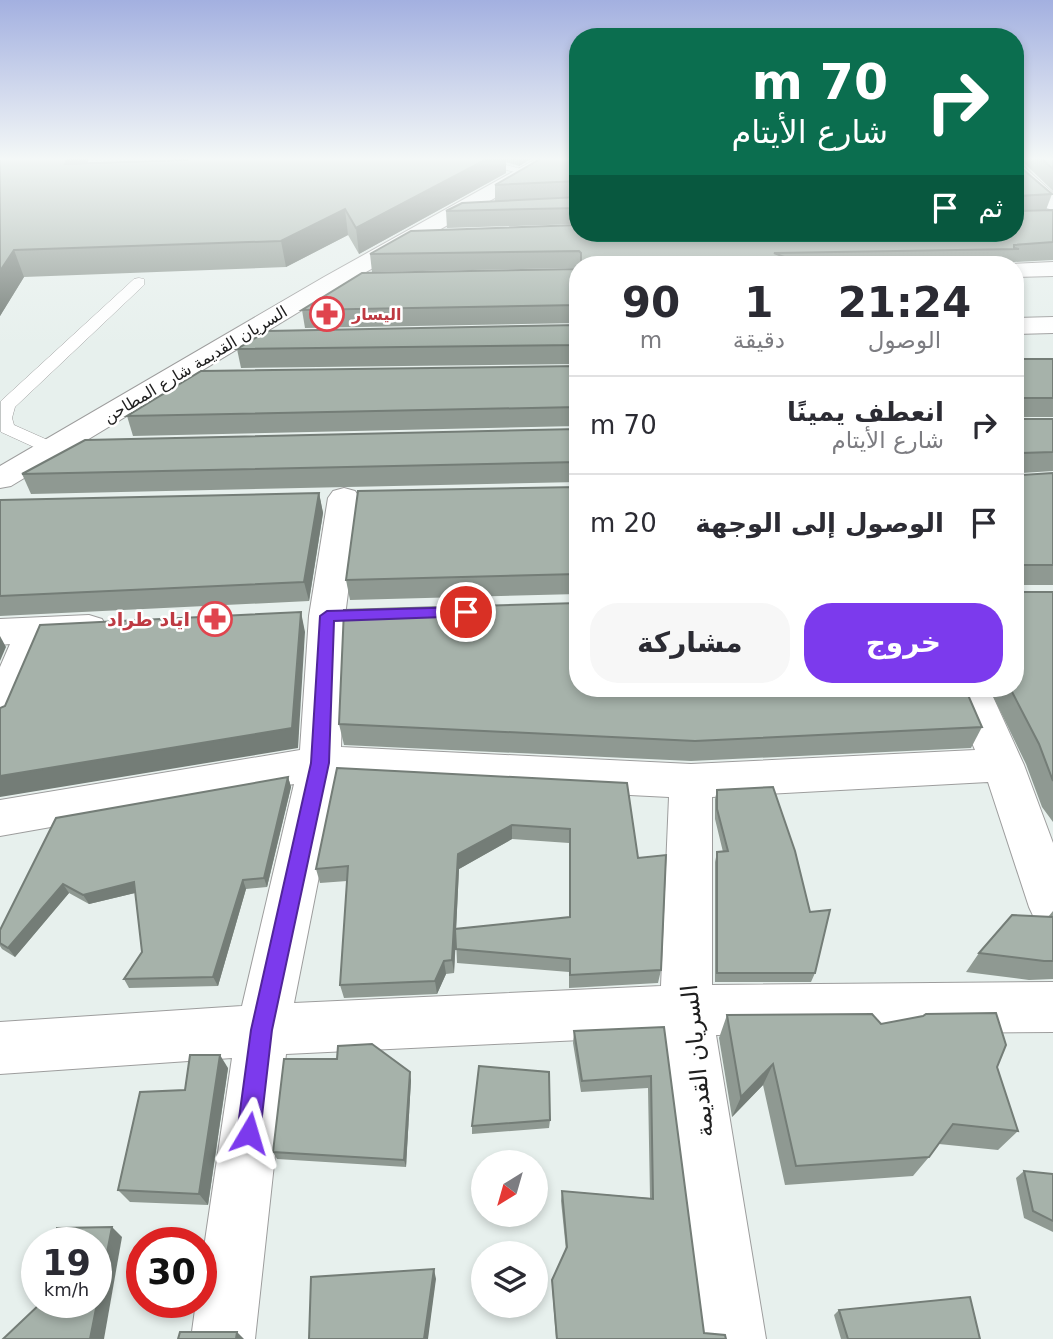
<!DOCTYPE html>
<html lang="ar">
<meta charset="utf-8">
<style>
:root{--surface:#fff;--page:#f7f7f7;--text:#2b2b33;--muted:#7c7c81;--line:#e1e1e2;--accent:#7c3aed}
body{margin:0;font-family:"DejaVu Sans",Cairo,sans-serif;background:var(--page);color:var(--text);direction:rtl;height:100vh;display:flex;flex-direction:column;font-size:26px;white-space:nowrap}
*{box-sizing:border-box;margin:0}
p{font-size:23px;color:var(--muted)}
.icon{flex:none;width:38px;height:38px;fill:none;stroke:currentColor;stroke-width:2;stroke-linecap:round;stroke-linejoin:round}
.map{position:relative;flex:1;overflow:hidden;direction:ltr}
.drawer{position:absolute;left:569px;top:256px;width:455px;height:441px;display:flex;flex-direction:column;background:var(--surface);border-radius:28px;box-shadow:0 4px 10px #0003;direction:rtl}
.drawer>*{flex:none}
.banner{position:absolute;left:569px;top:28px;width:455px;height:214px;border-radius:28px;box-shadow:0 4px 10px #0003;direction:rtl;background:#0b6e4f;color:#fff;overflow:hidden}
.needle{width:46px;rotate:217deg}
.fabs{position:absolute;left:471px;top:1150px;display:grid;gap:14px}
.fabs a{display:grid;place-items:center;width:77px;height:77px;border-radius:50%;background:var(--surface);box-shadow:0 4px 10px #0003;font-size:35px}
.speed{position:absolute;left:21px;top:1227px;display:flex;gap:14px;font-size:35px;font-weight:700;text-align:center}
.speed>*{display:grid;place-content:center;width:91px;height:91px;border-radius:50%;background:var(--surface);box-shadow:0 4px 10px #0003;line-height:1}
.speed small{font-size:18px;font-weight:400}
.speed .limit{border:10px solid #d22;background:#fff;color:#111}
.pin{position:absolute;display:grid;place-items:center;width:60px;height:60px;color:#fff;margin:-30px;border:4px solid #fff;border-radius:50%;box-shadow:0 2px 7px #0007}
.me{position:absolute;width:77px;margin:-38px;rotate:7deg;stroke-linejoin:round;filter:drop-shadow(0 0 5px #0008)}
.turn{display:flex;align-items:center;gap:24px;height:147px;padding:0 21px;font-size:32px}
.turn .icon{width:91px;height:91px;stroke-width:2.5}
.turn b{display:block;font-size:49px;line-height:60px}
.then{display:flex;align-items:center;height:66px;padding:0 21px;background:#0003;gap:14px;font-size:26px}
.eta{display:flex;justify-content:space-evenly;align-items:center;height:119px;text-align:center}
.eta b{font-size:42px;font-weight:600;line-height:49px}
.button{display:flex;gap:14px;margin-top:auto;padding:14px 21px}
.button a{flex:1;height:80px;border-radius:28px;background:var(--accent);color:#fff;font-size:28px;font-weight:600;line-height:80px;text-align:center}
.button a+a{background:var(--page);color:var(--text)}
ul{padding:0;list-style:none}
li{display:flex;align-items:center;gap:21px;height:98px;padding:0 21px;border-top:2px solid var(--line)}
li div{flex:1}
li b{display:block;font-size:26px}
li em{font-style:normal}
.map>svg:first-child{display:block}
</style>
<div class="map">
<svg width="1053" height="1339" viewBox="0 0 1053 1339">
<rect width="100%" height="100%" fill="#e7f0ed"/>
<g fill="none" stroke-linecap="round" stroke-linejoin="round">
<g stroke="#9d9d9d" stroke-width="1">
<g id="service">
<polygon points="458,158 479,158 533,172 527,175"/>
<polygon points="139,278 144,279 144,285 15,407 12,418 14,425 59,445 62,449 59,453 47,453 1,432 1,401 134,279"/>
</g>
</g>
<g stroke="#9d9d9d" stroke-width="2">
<g id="minor">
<polygon points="1015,163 1022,165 1053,193 1053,210 1046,208 1015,180"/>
<polygon points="1053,262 1053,276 1015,277 1015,264 1010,264"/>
<polygon points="1053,317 1053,333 1015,334 1015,318"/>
<path d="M344,488L355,491L360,498L345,616L341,747L691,764L975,750L949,688H989L1024,765L1053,843V928L1036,922L1029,907L988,782L712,797V985L1053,982V1032L716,1035L766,1339H702L664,1036L286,1054L255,1339H191L196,1302H201V1268L232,1058L0,1074V1022L242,1006L294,784L0,836V800L300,750L309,616L328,498L333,491ZM338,780L669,797L661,986L294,1003Z"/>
<polygon points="89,615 102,619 107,628 102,637 89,641 48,643 14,725 0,729 0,667 10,644 0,645 0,619"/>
</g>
</g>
<g stroke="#9d9d9d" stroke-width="2">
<polygon id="tertiary" points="578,158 578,166 547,168 340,287 11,486 0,488 0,466 324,277 536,159"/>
</g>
<use href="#service" fill="#fff" fill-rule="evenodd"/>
<use href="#minor" fill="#fff" fill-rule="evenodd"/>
<use href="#tertiary" fill="#fff" fill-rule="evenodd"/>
</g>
<g fill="#8f9992" fill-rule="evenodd">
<polygon points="0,158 90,158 87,163 187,160 187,158 531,159 519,166 506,162 506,173 359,254 348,235 286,267 24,277 0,316"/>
<polygon points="578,158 578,224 447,228 446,211 495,201 495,185"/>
<polygon points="1015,158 1053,158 1053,191 1024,163 1019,162 1019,166 1052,194 1046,210 1053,210 1053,260 1014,262 1013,264 578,264 578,268 372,272 370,254 578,233"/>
<polygon points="578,269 578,323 305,328 302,310"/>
<polygon points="578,325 578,364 241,368 237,349"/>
<polygon points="1015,352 1023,359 1053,359 1053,417 1021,417 1021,419 1053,419 1053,471 1022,473 1022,475 1053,473 1053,585 1023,585 1023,592 1053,592 1053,822 1042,807 1026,764 989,688 1015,688"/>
<polygon points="578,366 578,426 133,436 127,416"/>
<polygon points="578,429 578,482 31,494 22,474"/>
<polygon points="578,487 578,594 350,600 346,580"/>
<polygon points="319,493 323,513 309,601 0,616 0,500"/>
<polygon points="339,724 982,727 971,748 691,761 344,745"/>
<polygon points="288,777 291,787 267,887 246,889 218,986 129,988 124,979 142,952 135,893 89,904 69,893 15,957 2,949 0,946 0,930 56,818"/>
<path d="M627,783L638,858L661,970L658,983L569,988V972L457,963L456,939L454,973L446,974L437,994L344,998L340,985L347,881L320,883L316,869ZM512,839L569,843V917L456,929L459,869Z"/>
<polygon points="717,790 815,973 811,982 715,982 715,862 717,852 723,852 715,819 715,799"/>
<polygon points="1053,911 1053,979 1029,980 966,972 979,953 1048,917"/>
<polygon points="727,1015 881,1024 997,1067 1018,1131 998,1150 939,1144 929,1157 913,1176 785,1185 763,1085 732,1117 719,1038"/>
<polygon points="664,1027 704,1333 726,1339 556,1339 552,1287 552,1280 566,1250 561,1201 562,1191 650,1198 648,1088 581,1092 573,1043 574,1031"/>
<polygon points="228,1068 208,1205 130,1202 118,1190"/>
<polygon points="411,1080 406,1167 277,1159 273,1152"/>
<polygon points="550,1120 549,1128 472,1134 472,1126"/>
<polygon points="1024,1171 1053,1174 1053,1232 1024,1218 1016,1178"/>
<polygon points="839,1310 980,1339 841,1339 834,1315"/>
</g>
<g fill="#747d77">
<polygon points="68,158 90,158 72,188 65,164"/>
<polygon points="489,158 506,158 506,173 359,254 356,228"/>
<polygon points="519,158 531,158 531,159 519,166"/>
<polygon points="345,209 348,235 286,267 281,241"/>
<polygon points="14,250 24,277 0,316 0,271"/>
<polygon points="319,493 323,513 309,601 304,582"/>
<polygon points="301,612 305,632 298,748 0,797 0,776"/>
<polygon points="0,636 6,647 0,661"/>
<polygon points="288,777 291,787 267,887 264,878"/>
<polygon points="512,825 512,839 459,869 454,973 452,960 458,854"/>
<polygon points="243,880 246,889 218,986 213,977"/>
<polygon points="134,882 139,892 89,904 83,895"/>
<polygon points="63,884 69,893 15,957 8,948"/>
<polygon points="444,961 446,974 437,994 435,981"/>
<polygon points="220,1055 228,1068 208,1205 199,1194"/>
<polygon points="773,1064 763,1085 732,1117 741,1097"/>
<polygon points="410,1072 411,1080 406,1167 404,1160"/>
<polygon points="112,1227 122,1237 104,1339 90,1339"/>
<polygon points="434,1269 436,1279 428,1339 424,1339"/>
<polygon points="237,1332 244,1339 236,1339"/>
</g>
<g fill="#a6b2aa" stroke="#747d77" stroke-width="2">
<polygon points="0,158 68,158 65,164 187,160 187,158 489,158 356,228 345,209 281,241 14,250 0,271"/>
<polygon points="542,158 578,158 578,181 495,185"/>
<polygon points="1015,158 1019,158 1019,166 1052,194 1019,196 1019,211 1053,210 1053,242 1014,245 1014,248 1019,249 774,253 802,264 581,264 581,253 579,251 370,254 411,231 578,225 578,233 1015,233"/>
<polygon points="1041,158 1053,158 1053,169"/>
<polygon points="578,197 578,208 446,211 462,203"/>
<polygon points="578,269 578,305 302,310 362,273"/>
<polygon points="578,325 578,345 237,349 267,331"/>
<polygon points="1015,352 1020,354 1023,359 1053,359 1053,398 1021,398 1021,419 1053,419 1053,452 1022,453 1022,475 1053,473 1053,565 1023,565 1023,592 1053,592 1053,781 1039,744 1010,688 1015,688"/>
<polygon points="578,366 578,407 127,416 201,371"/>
<polygon points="578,429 578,462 22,474 85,440"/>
<polygon points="578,487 578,574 346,580 358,491"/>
<polygon points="319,493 304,582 0,596 0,500"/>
<polygon points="578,603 578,688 965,688 982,727 695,741 339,724 344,610"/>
<polygon points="301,612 292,728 0,776 0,708 5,706 40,625"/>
<polygon points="337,768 627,783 638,858 666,855 661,970 570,975 570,959 456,949 455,929 570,917 570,829 512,825 458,854 452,960 444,961 435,981 340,985 348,866 316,869"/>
<polygon points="288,777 264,878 243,880 213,977 124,979 142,952 134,882 83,895 63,884 8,948 0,943 0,930 56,818"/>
<polygon points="773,787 795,851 810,912 830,910 815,973 717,973 717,852 728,851 717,809 717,790"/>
<polygon points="1012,915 1053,917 1053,961 1044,961 979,953"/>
<polygon points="996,1013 1006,1045 997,1067 1018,1131 953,1124 929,1157 796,1166 773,1064 741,1097 727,1015 872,1014 881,1024 923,1016 926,1014"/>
<polygon points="664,1027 704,1333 725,1335 726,1339 557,1339 552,1280 567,1247 562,1191 653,1199 651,1076 582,1081 574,1031"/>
<polygon points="372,1044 410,1072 404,1160 273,1152 284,1059 337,1059 338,1046"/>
<polygon points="190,1055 220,1055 199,1194 118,1190 140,1092 185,1090"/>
<polygon points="479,1066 549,1072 550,1120 472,1126"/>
<polygon points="1024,1171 1053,1174 1053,1221 1033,1211"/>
<polygon points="112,1227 90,1339 3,1339 42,1302 96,1302 96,1242 55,1242 57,1228"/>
<polygon points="434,1269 424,1339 309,1339 311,1277"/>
<polygon points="970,1297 980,1339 848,1339 839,1310"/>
<polygon points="180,1332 237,1332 236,1339 178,1339"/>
</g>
<linearGradient id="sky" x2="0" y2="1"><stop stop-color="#a3b0e0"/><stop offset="0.46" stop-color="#f4f8f7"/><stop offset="1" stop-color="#f4f8f7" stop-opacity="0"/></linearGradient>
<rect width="1053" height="345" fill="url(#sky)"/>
<polygon fill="#7c3aed" stroke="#51269a" stroke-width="2" points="466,607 474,612 471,616 334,621 329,763 272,1030 260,1133 257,1141 249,1145 241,1141 237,1133 251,1030 311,763 320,616 327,611"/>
<defs>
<g id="pharmacy-ring" transform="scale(1.75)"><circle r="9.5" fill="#fff" stroke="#e0444e" stroke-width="1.5"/><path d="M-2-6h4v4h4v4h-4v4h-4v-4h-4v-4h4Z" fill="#e0444e"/></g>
</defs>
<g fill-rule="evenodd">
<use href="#pharmacy-ring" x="327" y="314"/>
<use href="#pharmacy-ring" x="215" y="619"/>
</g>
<g text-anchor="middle" stroke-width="5" stroke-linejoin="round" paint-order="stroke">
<g font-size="16" font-weight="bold" fill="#be3a42" stroke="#fff" text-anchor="start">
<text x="352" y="320">اليسار</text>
</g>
<g font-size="16" fill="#202020" stroke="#fff">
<text transform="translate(195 364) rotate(-31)" y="6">السريان القديمة شارع المطاحن</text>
</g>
<g font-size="19" font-weight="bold" fill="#be3a42" stroke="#fff" text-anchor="end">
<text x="190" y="626">اياد طراد</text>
</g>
<g font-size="23" fill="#202020" stroke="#fff">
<text transform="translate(697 1061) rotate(-96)" y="8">السريان القديمة</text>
</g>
</g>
</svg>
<div class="fabs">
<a><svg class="needle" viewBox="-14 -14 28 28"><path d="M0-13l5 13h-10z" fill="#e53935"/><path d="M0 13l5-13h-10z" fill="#7c7c81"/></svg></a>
<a><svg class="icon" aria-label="layers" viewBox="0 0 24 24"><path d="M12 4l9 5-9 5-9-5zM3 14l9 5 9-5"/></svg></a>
</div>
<div class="speed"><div>19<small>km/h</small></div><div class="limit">30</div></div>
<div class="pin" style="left:466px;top:612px;background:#d93025"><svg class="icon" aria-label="arrive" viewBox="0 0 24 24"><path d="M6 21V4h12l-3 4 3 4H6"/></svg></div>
<svg class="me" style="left:249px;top:1133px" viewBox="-20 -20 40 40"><path d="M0-17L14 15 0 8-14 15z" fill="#7c3aed" stroke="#fff" stroke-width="4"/></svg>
<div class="banner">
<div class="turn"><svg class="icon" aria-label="right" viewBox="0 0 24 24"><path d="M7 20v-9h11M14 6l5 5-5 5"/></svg><div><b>70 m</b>شارع الأيتام</div></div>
<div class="then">ثم<svg class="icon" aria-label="arrive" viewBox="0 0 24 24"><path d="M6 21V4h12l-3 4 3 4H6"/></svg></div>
</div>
<section class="drawer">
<div class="eta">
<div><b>21:24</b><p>الوصول</p></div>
<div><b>1</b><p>دقيقة</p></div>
<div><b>90</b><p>m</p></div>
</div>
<ul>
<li><svg class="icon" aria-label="right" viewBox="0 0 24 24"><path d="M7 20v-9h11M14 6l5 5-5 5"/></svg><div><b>انعطف يمينًا</b><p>شارع الأيتام</p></div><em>70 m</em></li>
<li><svg class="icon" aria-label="arrive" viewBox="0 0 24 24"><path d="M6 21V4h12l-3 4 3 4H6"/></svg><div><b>الوصول إلى الوجهة</b></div><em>20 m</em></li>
</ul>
<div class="button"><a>خروج</a><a>مشاركة</a></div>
</section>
</div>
